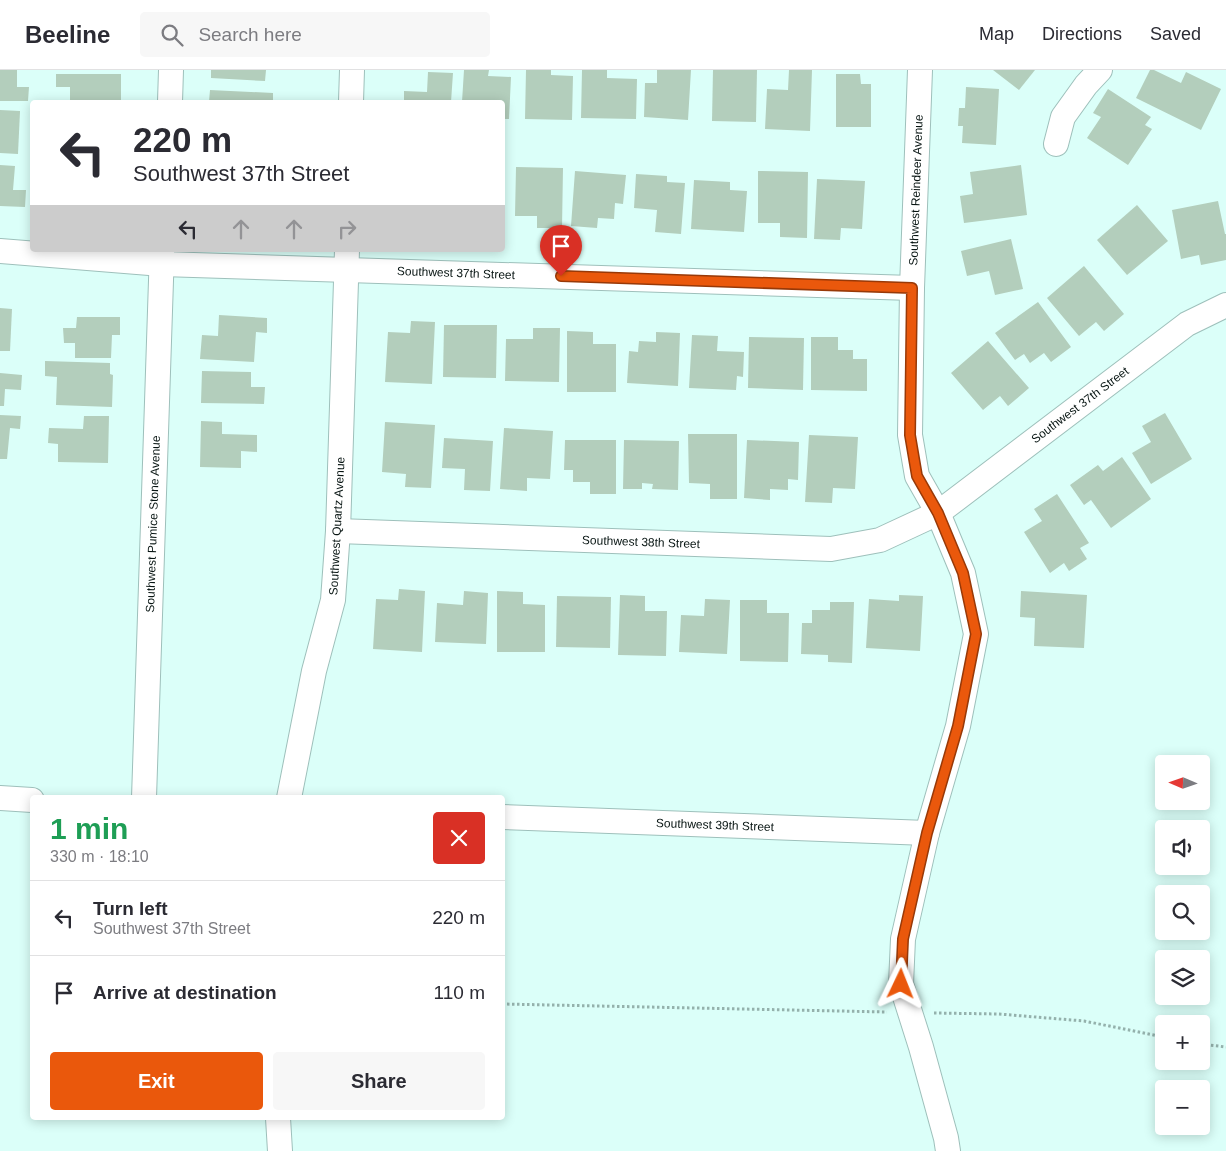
<!DOCTYPE html>
<meta charset="utf-8">
<style>
:root{--surface:#fff;--page:#f7f7f7;--text:#2b2b33;--muted:#7c7c81;--line:#e1e1e2;--accent:#ea580c}
body{margin:0;font-family:Helvetica,sans-serif;background:var(--page);color:var(--text);height:100vh;display:flex;flex-direction:column;font-size:19px;white-space:nowrap}
*{box-sizing:border-box;margin:0}
p{font-size:16px;color:var(--muted)}
.icon{flex:none;width:28px;height:28px;fill:none;stroke:currentColor;stroke-width:2;stroke-linecap:round;stroke-linejoin:round}
.map{position:relative;flex:1;overflow:hidden}
.panel{position:absolute;left:30px;top:725px;width:475px;height:325px;display:flex;flex-direction:column;background:var(--surface);border-radius:5px;box-shadow:0 2px 12px #0003}
.panel>*{flex:none}
.top-card{position:absolute;left:30px;top:30px;width:475px;height:152px;border-radius:5px;box-shadow:0 2px 12px #0003;background:#fff;color:var(--text);overflow:hidden}
.needle{width:32px;rotate:272deg}
.tools{position:absolute;left:1155px;top:685px;display:grid;gap:10px}
.tools a{display:grid;place-items:center;width:55px;height:55px;border-radius:5px;background:var(--surface);box-shadow:0 2px 12px #0003;font-size:25px}
.pin{position:absolute;display:grid;place-items:center;width:42px;height:42px;color:#fff;margin:-51px -21px;border-radius:50% 50% 50% 0;rotate:-45deg;box-shadow:0 0 5px #0007}
.pin .icon{rotate:45deg}
.me{position:absolute;width:55px;margin:-28px;rotate:2deg;stroke-linejoin:round;filter:drop-shadow(0 0 4px #0008)}
.turn{display:flex;align-items:center;gap:18px;height:105px;padding:0 20px;font-size:22px}
.turn .icon{width:65px;height:65px;stroke-width:2.5}
.turn b{display:block;font-size:35px;line-height:42px}
.lanes{display:flex;align-items:center;height:48px;padding:0 20px;background:#0003;justify-content:center;gap:25px;direction:ltr}
.lanes .off{opacity:.35}
.round{display:grid;place-items:center;flex:none;width:52px;height:52px;border-radius:5px;background:var(--page)}
.overview{display:flex;align-items:center;justify-content:space-between;height:85px;padding:0 20px}
h1{font-size:30px;font-weight:800;line-height:38px;color:#1e9e55}
.cta{display:flex;gap:10px;margin-top:auto;padding:10px 20px}
.cta a{flex:1;height:58px;border-radius:5px;background:var(--accent);color:#fff;font-size:20px;font-weight:800;line-height:58px;text-align:center}
.cta a+a{background:var(--page);color:var(--text)}
ul{padding:0;list-style:none}
li{display:flex;align-items:center;gap:15px;height:75px;padding:0 20px;border-top:1px solid var(--line)}
li div{flex:1}
li b{display:block;font-size:19px}
li em{font-style:normal}
header{display:flex;align-items:center;gap:30px;box-sizing:border-box;height:70px;padding:0 25px;background:var(--surface);border-bottom:1px solid var(--line)}
header strong{font-size:24px}
nav{display:flex;gap:28px;margin-inline-start:auto;font-size:18px}
.search{width:350px;height:45px;background:var(--page);display:flex;align-items:center;gap:12px;box-sizing:border-box;padding:0 18px;border-radius:5px;color:var(--muted);font-size:19px}
.map>svg:first-child{display:block}
</style>
<header>
<strong>Beeline</strong>
<div class="search"><svg class="icon" aria-label="search" viewBox="0 0 24 24"><circle cx="10" cy="10" r="6"/><path d="M15 15l6 6"/></svg>Search here</div>
<nav><a>Map</a><a>Directions</a><a>Saved</a></nav>
</header>
<div class="map">
<svg width="1226" height="1081" viewBox="0 0 1226 1081">
<rect width="100%" height="100%" fill="#dbfff9"/>
<g fill="#b3cebc">
<polygon points="0,0 17,0 17,17 29,17 28,31 0,31"/>
<polygon points="211,0 266,0 265,11 211,8"/>
<polygon points="464,0 489,0 488,6 511,7 509,49 502,49 502,32 462,32"/>
<polygon points="526,0 551,0 551,5 573,6 572,50 525,49"/>
<polygon points="582,0 607,0 607,8 637,9 636,49 581,48"/>
<polygon points="657,0 691,0 688,50 644,47 645,13 657,13"/>
<polygon points="713,0 757,0 756,52 712,51"/>
<polygon points="789,0 812,0 810,61 765,59 767,19 788,20"/>
<polygon points="993,0 1035,0 1019,20"/>
<polygon points="1150,0 1154,0 1181,13 1186,2 1221,19 1201,60 1136,28"/>
<polygon points="428,2 453,3 451,32 404,32 404,21 427,22"/>
<polygon points="56,4 121,4 121,32 70,32 70,17 56,17"/>
<polygon points="836,4 860,4 861,14 871,14 871,57 836,57"/>
<polygon points="966,17 999,19 996,75 962,73 963,56 958,56 959,38 965,38"/>
<polygon points="1108,19 1151,47 1145,55 1152,59 1128,95 1087,68 1101,47 1093,43"/>
<polygon points="210,20 273,23 273,32 209,32"/>
<polygon points="0,40 20,41 18,84 0,83"/>
<polygon points="0,95 15,96 13,120 26,120 25,137 0,136"/>
<polygon points="1021,95 1027,145 964,153 960,126 973,124 970,102"/>
<polygon points="516,97 563,98 562,158 537,158 537,146 515,146"/>
<polygon points="575,101 626,105 623,134 615,133 614,149 598,148 597,158 571,156"/>
<polygon points="758,101 808,102 807,168 780,167 780,153 758,153"/>
<polygon points="636,104 667,106 667,112 685,113 681,164 655,162 657,140 634,138"/>
<polygon points="817,109 865,111 862,159 841,158 840,170 814,169"/>
<polygon points="694,110 730,112 730,120 747,121 744,162 691,159"/>
<polygon points="1218,131 1225,164 1226,164 1226,190 1201,195 1199,185 1181,189 1172,140"/>
<polygon points="1137,135 1168,171 1127,205 1097,170"/>
<polygon points="1011,169 1023,219 995,225 989,201 967,206 961,181"/>
<polygon points="1084,196 1124,244 1104,261 1096,252 1079,266 1047,228"/>
<polygon points="1038,232 1071,277 1051,292 1044,283 1030,293 1024,284 1015,290 995,263"/>
<polygon points="0,238 12,239 10,281 0,281"/>
<polygon points="219,245 267,248 267,263 256,262 254,292 200,289 202,265 218,266"/>
<polygon points="77,247 120,247 120,265 112,265 111,288 75,288 75,273 64,273 63,258 76,258"/>
<polygon points="411,251 435,252 432,314 385,312 388,262 410,263"/>
<polygon points="444,255 497,255 496,308 443,307"/>
<polygon points="533,258 560,258 559,312 505,311 506,269 533,269"/>
<polygon points="567,261 593,262 593,274 616,274 616,322 567,322"/>
<polygon points="656,262 680,263 678,316 627,313 629,281 638,282 639,271 656,272"/>
<polygon points="692,265 718,266 717,281 744,282 743,307 737,306 736,320 689,318"/>
<polygon points="749,267 804,268 803,320 748,318"/>
<polygon points="811,267 838,267 838,280 853,280 853,289 867,289 867,321 811,320"/>
<polygon points="988,271 1029,318 1008,336 1000,326 983,340 951,303"/>
<polygon points="45,291 110,293 110,304 113,305 112,337 56,335 57,307 45,306"/>
<polygon points="202,301 251,302 251,317 265,317 264,334 201,333"/>
<polygon points="0,303 22,305 21,320 5,319 4,336 0,336"/>
<polygon points="1165,343 1192,389 1151,414 1132,383 1151,372 1142,356"/>
<polygon points="0,345 21,346 20,359 10,358 7,389 0,389"/>
<polygon points="84,346 109,346 108,393 58,392 58,374 48,373 49,358 83,359"/>
<polygon points="201,351 222,352 222,364 257,365 257,382 241,381 241,398 200,397"/>
<polygon points="385,352 435,355 431,418 405,417 406,404 382,402"/>
<polygon points="504,358 553,361 550,409 527,408 527,421 500,419"/>
<polygon points="688,364 737,364 737,429 710,429 710,414 689,413"/>
<polygon points="809,365 858,367 855,419 833,418 832,433 805,432"/>
<polygon points="444,368 493,371 490,421 464,420 465,399 442,398"/>
<polygon points="565,370 616,370 616,424 590,424 590,412 573,412 573,400 564,400"/>
<polygon points="624,370 679,371 678,420 652,419 653,414 642,413 642,419 623,419"/>
<polygon points="747,370 799,372 798,410 788,409 788,420 770,419 770,430 744,428"/>
<polygon points="1122,387 1151,429 1111,458 1091,430 1084,435 1070,415 1098,395 1103,401"/>
<polygon points="1057,424 1089,473 1080,478 1087,489 1069,501 1064,493 1050,503 1024,462 1042,451 1034,439"/>
<polygon points="399,519 425,521 422,582 373,579 376,529 398,530"/>
<polygon points="464,521 488,523 486,574 435,572 437,533 463,535"/>
<polygon points="497,521 523,522 523,534 545,535 545,582 497,582"/>
<polygon points="1021,521 1087,525 1084,578 1034,576 1035,548 1020,547"/>
<polygon points="620,525 645,526 645,541 667,541 666,586 618,585"/>
<polygon points="899,525 923,526 920,581 866,578 869,529 899,531"/>
<polygon points="557,526 611,527 610,578 556,577"/>
<polygon points="705,529 730,530 727,584 679,582 681,545 704,546"/>
<polygon points="740,530 767,530 767,543 789,543 788,592 740,591"/>
<polygon points="830,532 854,532 852,593 828,592 828,585 801,584 802,553 812,553 812,540 830,540"/>
</g>
<g fill="none" stroke-linecap="round" stroke-linejoin="round">
<g stroke="#9ec0bb" stroke-width="26">
<g id="minor">
<polyline points="920,0 912,218 910,365 917,406 938,443 963,503 976,564 958,656 927,763 903,869 901,914 921,977 946,1068 948,1081"/>
<polyline points="170,32 171,0"/>
<polyline points="351,32 352,0"/>
<polyline points="1056,74 1063,47 1086,15 1100,0"/>
<polyline points="0,181 162,194 912,218"/>
<polyline points="338,461 831,479 880,470 938,443 1187,254 1226,235"/>
<polyline points="0,728 32,730"/>
<polyline points="144,728 162,180"/>
<polyline points="289,728 314,601 333,530 338,461 347,180"/>
<polyline points="502,747 927,763"/>
<polyline points="278,1048 280,1081"/>
</g>
</g>
<g stroke="#94b1ac" stroke-width="3" stroke-dasharray="2.5 2.5" stroke-linecap="butt">
<polyline points="502,934 887,942"/>
<polyline points="934,943 999,944 1084,951 1164,967"/>
<polyline points="1201,974 1226,977"/>
</g>
<use href="#minor" stroke="#fff" stroke-width="24"/>
</g>
<g fill="none" stroke-linecap="round" stroke-linejoin="round">
<g stroke="#983908" stroke-width="12">
<polyline id="route" points="561,206 912,218 910,365 917,406 938,443 963,503 976,564 958,656 927,763 903,869 901,914"/>
</g>
<use href="#route" stroke="#ea580c" stroke-width="9"/>
</g>
<g text-anchor="middle" stroke-width="4" stroke-linejoin="round" paint-order="stroke">
<g font-size="12" fill="#081513" stroke="#fff">
<text transform="translate(916 120) rotate(-88)" y="4">Southwest Reindeer Avenue</text>
<text transform="translate(456 203) rotate(2)" y="4">Southwest 37th Street</text>
<text transform="translate(1080 335) rotate(-37)" y="4">Southwest 37th Street</text>
<text transform="translate(153 454) rotate(-88)" y="4">Southwest Pumice Stone Avenue</text>
<text transform="translate(337 456) rotate(-87)" y="4">Southwest Quartz Avenue</text>
<text transform="translate(641 472) rotate(2)" y="4">Southwest 38th Street</text>
<text transform="translate(715 755) rotate(2)" y="4">Southwest 39th Street</text>
</g>
</g>
</svg>
<div class="tools">
<a><svg class="needle" viewBox="-14 -14 28 28"><path d="M0-13l5 13h-10z" fill="#e53935"/><path d="M0 13l5-13h-10z" fill="#7c7c81"/></svg></a>
<a><svg class="icon" aria-label="sound" viewBox="0 0 24 24"><path d="M4 9h4l5-4v14l-5-4H4zM17 9q2 3 0 6"/></svg></a>
<a><svg class="icon" aria-label="search" viewBox="0 0 24 24"><circle cx="10" cy="10" r="6"/><path d="M15 15l6 6"/></svg></a>
<a><svg class="icon" aria-label="layers" viewBox="0 0 24 24"><path d="M12 4l9 5-9 5-9-5zM3 14l9 5 9-5"/></svg></a>
<a>+</a>
<a>−</a>
</div>
<div class="pin" style="left:561px;top:206px;background:#d93025"><svg class="icon" aria-label="arrive" viewBox="0 0 24 24"><path d="M6 21V4h12l-3 4 3 4H6"/></svg></div>
<svg class="me" style="left:901px;top:914px" viewBox="-20 -20 40 40"><path d="M0-17L14 15 0 8-14 15z" fill="#ea580c" stroke="#fff" stroke-width="4"/></svg>
<div class="top-card">
<div class="turn"><svg class="icon" aria-label="left" viewBox="0 0 24 24"><path d="M17 20v-9H6M10 6l-5 5 5 5"/></svg><div><b>220 m</b>Southwest 37th Street</div></div>
<div class="lanes"><svg class="icon" aria-label="left" viewBox="0 0 24 24"><path d="M17 20v-9H6M10 6l-5 5 5 5"/></svg><svg class="icon off" aria-label="ahead" viewBox="0 0 24 24"><path d="M12 20V5M6 11l6-6 6 6"/></svg><svg class="icon off" aria-label="ahead" viewBox="0 0 24 24"><path d="M12 20V5M6 11l6-6 6 6"/></svg><svg class="icon off" aria-label="right" viewBox="0 0 24 24"><path d="M7 20v-9h11M14 6l5 5-5 5"/></svg></div>
</div>
<section class="panel">
<div class="overview"><div><h1>1 min</h1><p>330 m · 18:10</p></div><a class="round" style="background:#d93025;color:#fff"><svg class="icon" aria-label="close" viewBox="0 0 24 24"><path d="M6 6l12 12M18 6L6 18"/></svg></a></div>
<ul>
<li><svg class="icon" aria-label="left" viewBox="0 0 24 24"><path d="M17 20v-9H6M10 6l-5 5 5 5"/></svg><div><b>Turn left</b><p>Southwest 37th Street</p></div><em>220 m</em></li>
<li><svg class="icon" aria-label="arrive" viewBox="0 0 24 24"><path d="M6 21V4h12l-3 4 3 4H6"/></svg><div><b>Arrive at destination</b></div><em>110 m</em></li>
</ul>
<div class="cta"><a>Exit</a><a>Share</a></div>
</section>
</div>
